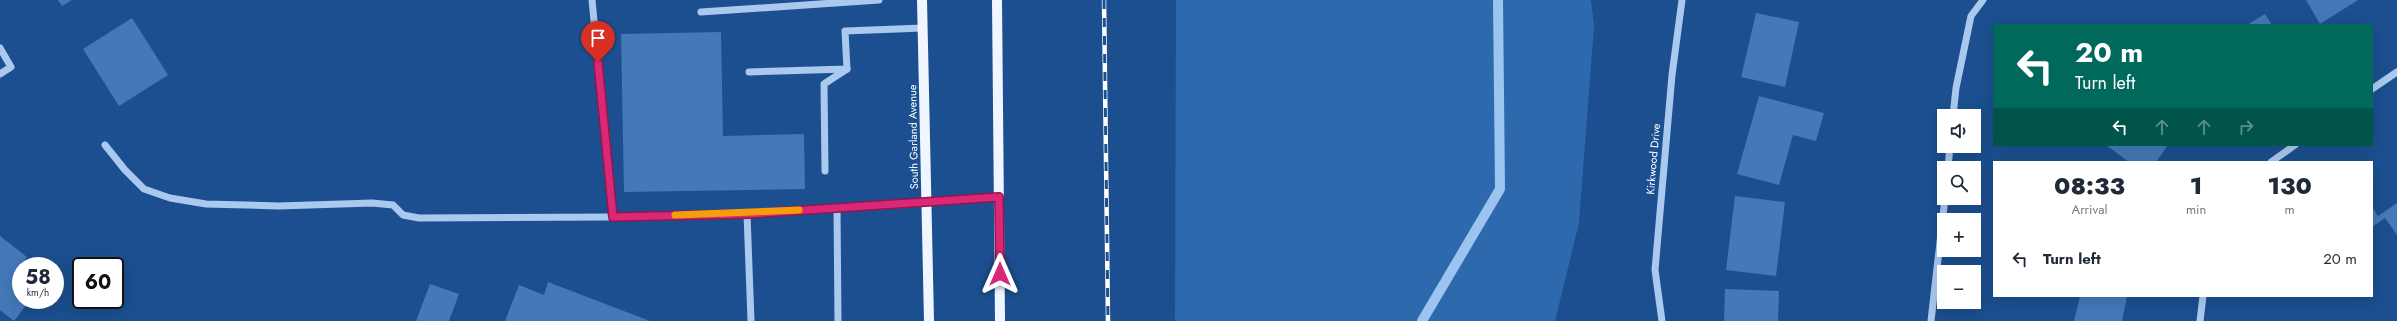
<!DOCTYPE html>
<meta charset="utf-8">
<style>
:root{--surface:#fff;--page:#f6f6f7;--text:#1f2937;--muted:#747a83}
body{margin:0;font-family:Jost,sans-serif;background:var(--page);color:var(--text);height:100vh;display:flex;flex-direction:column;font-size:15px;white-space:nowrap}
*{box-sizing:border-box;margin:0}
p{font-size:13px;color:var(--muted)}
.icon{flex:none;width:22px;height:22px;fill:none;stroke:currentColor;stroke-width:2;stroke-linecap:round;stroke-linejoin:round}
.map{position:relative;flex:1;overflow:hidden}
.sheet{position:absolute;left:1993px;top:161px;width:380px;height:136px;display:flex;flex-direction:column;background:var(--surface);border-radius:0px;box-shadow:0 4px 16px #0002}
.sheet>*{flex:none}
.banner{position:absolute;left:1993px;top:24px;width:380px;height:122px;border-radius:0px;box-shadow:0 4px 16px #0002;background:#00695c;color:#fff;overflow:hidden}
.fabs{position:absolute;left:1937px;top:109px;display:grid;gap:8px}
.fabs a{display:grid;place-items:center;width:44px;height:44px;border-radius:0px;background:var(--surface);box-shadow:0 4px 16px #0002;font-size:20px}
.speed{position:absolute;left:12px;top:257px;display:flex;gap:8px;font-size:20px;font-weight:700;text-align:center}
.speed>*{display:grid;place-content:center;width:52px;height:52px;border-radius:50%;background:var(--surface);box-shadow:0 4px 16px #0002;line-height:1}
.speed small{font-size:10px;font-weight:400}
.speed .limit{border:2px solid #111;border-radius:6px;background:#fff;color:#111}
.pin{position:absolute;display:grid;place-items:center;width:34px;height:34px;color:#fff;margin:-41px -17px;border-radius:50% 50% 50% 0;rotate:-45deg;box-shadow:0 0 4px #0007}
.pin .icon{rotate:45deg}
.me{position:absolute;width:44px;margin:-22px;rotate:0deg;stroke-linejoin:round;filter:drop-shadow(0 0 3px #0008)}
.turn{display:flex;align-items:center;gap:14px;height:84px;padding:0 16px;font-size:18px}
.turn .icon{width:52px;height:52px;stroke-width:2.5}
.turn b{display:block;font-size:28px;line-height:34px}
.lanes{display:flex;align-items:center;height:38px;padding:0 16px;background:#0003;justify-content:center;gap:20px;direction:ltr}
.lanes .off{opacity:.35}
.eta{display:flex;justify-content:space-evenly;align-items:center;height:68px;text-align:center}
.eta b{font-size:24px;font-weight:800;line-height:28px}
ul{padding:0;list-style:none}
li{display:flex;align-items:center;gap:12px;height:60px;padding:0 16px}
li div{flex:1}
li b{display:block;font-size:15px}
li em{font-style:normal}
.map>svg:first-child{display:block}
</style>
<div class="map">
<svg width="2397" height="321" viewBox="0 0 2397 321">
<rect width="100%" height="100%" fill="#1b4f8f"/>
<polygon fill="#2e69ad" points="1176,0 1591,0 1594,26 1579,223 1555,321 1175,321"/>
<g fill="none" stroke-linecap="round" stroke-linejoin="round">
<polyline stroke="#9cc4f0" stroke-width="10" points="1422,321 1500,189 1498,0"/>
</g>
<g fill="#4478b7">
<polygon points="58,0 72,0 62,6"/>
<polygon points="2306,0 2358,0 2320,24"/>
<polygon points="1756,13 1799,22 1785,87 1741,77"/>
<polygon points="2265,14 2272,25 2247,25"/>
<polygon points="132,18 168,75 119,106 83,49"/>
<polygon points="721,32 723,136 804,134 805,189 624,192 621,34"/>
<polygon points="1759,96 1824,113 1816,141 1793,135 1779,185 1737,174"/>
<polygon points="2106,145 2168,145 2156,162 2129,162"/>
<polygon points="1735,196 1785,202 1776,276 1726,270"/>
<polygon points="2397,203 2397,235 2385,218 2372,227 2372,207 2378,216"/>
<polygon points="0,236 27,257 17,269 21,273 21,300 30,300 14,321 0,310"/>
<polygon points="548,282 650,321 505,321 519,285 544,295"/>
<polygon points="430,284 459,294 449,321 416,321"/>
<polygon points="1725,289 1779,291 1778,321 1724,321"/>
<polygon points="2080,296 2127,296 2122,321 2074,321"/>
</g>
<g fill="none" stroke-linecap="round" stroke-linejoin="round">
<g stroke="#a9c9ee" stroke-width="7">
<polyline points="592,0 613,217"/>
<polyline points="701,12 879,0"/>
<polyline points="0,48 11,67 0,74"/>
<polyline points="749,72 847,69 845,31 923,28"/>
<polyline points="2372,89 2397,72"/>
<polyline points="1953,116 1956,88 1971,16 1983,0"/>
<polyline points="105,145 125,170 144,189 170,198 206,204 279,206 372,203 393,205 403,215 419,218 613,217 747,214"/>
<polyline points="2271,162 2295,145"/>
<polyline points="1948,168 1950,146"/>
<polyline points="825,171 824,84 847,69"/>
<polyline points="837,208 838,321"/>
<polyline points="751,321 747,214 999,197"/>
<polyline points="1662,321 1655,270 1672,75 1682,0"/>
<polyline points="1931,321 1945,198"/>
<polyline points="2200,321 2203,296"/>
</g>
<g stroke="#f0f6ff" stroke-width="10">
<polyline points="922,0 929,321"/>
<polyline points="997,0 1000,321"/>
</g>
<g stroke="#fff" stroke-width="4.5">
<polyline id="rail" points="1104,0 1108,321"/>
</g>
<use href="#rail" stroke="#1b4f8f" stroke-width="3" stroke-dasharray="9" stroke-linecap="butt"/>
</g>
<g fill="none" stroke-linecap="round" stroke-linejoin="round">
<g stroke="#8e194d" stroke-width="10">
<polyline id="route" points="598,62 613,217 748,214 999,197 1000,274"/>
</g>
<use href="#route" stroke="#db2777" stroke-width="7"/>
<polyline stroke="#f59e0b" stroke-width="7" points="675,215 799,210"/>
</g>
<g text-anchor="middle" stroke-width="3" stroke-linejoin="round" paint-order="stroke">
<g font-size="11" fill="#fff" stroke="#1b4f8f">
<text transform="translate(913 137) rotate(-91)" y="4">South Garland Avenue</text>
<text transform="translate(1653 159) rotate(-85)" y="4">Kirkwood Drive</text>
</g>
</g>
</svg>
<div class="fabs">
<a><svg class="icon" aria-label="sound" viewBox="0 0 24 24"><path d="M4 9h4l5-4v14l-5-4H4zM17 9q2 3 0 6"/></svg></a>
<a><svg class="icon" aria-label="search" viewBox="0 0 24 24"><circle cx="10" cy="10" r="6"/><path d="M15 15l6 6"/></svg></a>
<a>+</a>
<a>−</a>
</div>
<div class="speed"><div>58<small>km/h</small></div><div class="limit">60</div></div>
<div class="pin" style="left:598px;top:62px;background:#d93025"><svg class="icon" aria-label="arrive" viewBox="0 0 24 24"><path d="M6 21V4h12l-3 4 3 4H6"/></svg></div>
<svg class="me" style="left:1000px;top:274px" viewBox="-20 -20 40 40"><path d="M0-17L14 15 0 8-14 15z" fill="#db2777" stroke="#fff" stroke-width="4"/></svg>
<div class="banner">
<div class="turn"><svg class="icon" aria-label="left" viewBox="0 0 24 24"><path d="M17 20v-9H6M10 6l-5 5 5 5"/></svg><div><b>20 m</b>Turn left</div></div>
<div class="lanes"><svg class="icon" aria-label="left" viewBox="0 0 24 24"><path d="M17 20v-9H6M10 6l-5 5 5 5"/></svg><svg class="icon off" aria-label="ahead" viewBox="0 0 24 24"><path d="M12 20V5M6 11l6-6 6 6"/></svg><svg class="icon off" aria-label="ahead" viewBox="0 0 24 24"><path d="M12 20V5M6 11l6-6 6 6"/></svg><svg class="icon off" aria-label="right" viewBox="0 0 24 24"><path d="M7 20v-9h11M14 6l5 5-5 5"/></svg></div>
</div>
<section class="sheet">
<div class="eta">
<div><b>08:33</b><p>Arrival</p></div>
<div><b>1</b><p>min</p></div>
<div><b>130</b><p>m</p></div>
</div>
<ul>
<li><svg class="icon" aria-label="left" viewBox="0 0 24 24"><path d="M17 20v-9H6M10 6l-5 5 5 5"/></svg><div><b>Turn left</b></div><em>20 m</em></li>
</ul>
</section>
</div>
